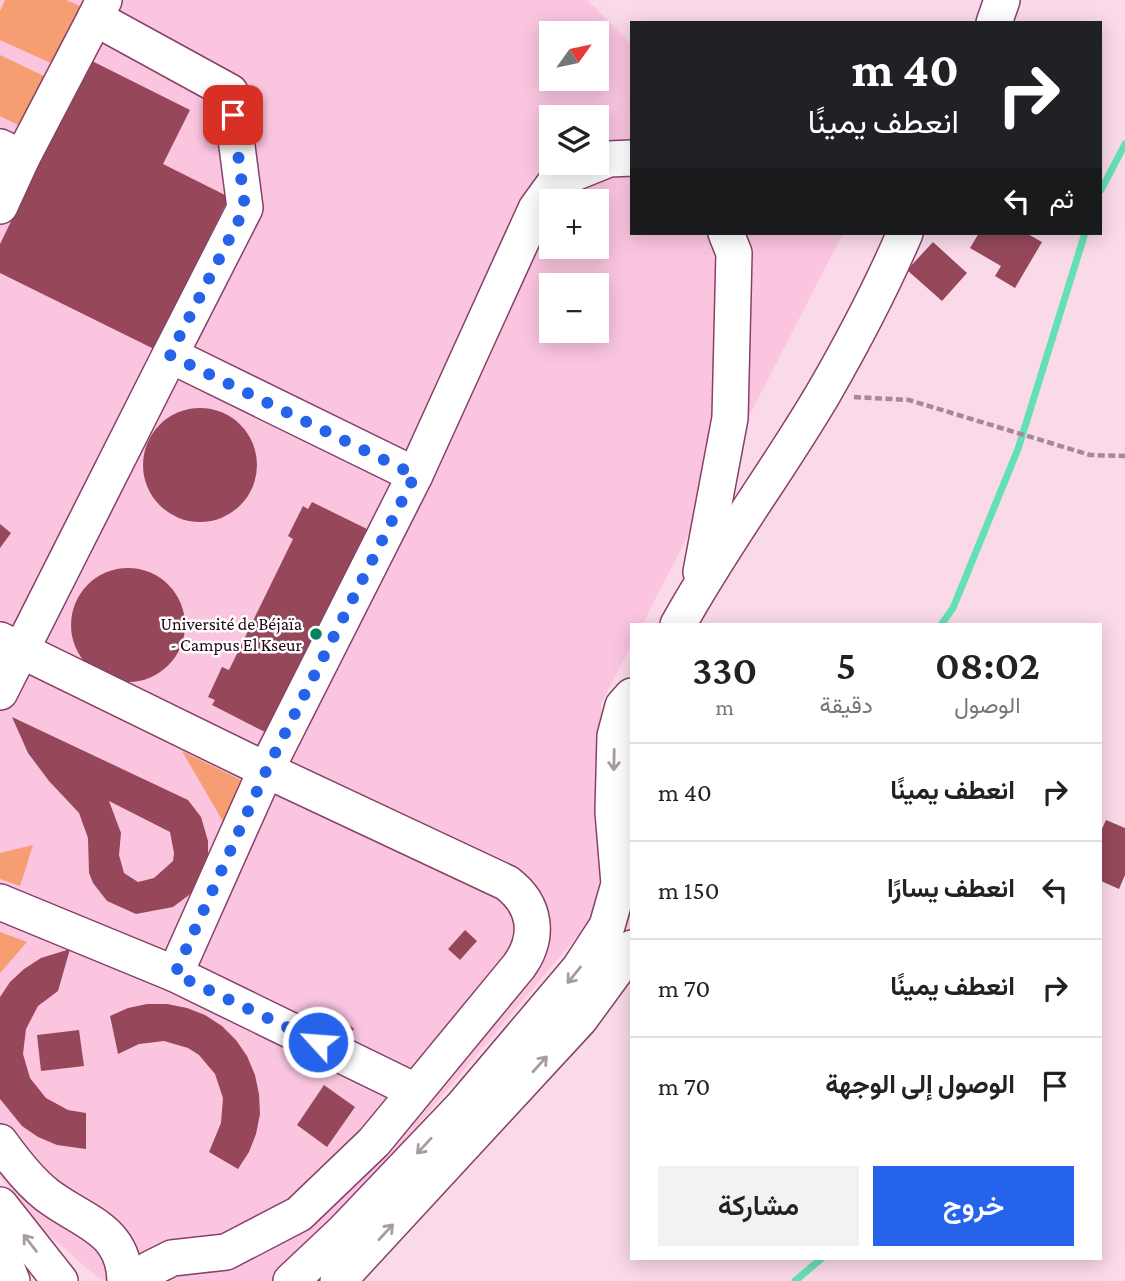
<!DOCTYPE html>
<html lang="ar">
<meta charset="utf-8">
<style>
:root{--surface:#fff;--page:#f2f2f2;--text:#222;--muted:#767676;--line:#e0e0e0;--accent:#2563eb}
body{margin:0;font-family:"Crimson Pro",Vazirmatn,serif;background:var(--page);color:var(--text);direction:rtl;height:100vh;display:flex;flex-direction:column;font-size:26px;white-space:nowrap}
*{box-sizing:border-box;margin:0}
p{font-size:23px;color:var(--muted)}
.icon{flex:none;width:38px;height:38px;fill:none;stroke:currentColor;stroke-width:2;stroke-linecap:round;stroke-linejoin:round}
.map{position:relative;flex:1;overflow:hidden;direction:ltr}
.drawer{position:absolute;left:630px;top:623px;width:472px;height:637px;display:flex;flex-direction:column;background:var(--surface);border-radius:0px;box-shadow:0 4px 18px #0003;direction:rtl}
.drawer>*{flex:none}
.banner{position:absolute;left:630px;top:21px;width:472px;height:214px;border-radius:0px;box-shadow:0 4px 18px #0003;direction:rtl;background:#202124;color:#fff;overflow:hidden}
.needle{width:46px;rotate:57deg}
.controls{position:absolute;left:539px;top:21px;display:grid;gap:14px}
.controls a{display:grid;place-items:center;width:70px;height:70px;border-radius:0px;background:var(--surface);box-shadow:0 4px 18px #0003;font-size:35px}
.pin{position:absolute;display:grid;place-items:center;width:60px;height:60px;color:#fff;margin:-30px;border-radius:14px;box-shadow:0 4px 10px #0006}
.me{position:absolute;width:77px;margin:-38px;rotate:296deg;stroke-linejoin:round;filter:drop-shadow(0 0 5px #0008)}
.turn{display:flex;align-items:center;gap:24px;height:147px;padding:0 28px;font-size:32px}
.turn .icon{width:91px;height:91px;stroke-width:2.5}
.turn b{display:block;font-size:49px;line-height:60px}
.then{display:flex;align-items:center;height:66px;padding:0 28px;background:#0003;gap:14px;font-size:26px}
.eta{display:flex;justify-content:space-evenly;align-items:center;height:119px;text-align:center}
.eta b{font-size:42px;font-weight:600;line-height:49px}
.button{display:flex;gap:14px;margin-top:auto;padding:14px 28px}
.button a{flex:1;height:80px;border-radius:0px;background:var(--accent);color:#fff;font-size:28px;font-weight:600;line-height:80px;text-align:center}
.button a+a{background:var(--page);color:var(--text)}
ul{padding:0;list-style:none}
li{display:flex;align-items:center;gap:21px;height:98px;padding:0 28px;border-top:2px solid var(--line)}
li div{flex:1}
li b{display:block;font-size:26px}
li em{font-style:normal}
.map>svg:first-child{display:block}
</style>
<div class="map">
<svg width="1125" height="1281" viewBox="0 0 1125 1281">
<rect width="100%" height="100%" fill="#fad9e9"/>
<path fill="#fbc5e0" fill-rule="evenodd" d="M0,0H587L632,45V233H843L642,625H632V644L601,704L603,868L589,922L421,1121L359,1198L279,1281H108L97,1277L42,1229L0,1177ZM551,33H597V79H551ZM551,117H597V163H551ZM551,201H597V247H551ZM551,285H597V331H551Z"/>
<g fill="#f69e72">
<polygon points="5,0 66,0 80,6 53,64 0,40 0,11"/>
<polygon points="0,55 44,76 20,126 0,116"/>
<polygon points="182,751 247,783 225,825"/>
<polygon points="33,845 20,886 0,879 0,853"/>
<polygon points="0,932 27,942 0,973"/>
</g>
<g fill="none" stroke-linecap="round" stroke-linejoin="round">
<g stroke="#63e1b4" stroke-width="7">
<polyline points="1101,190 1125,144"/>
<polyline points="941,625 953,608 1018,449 1085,233"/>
<polyline points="795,1281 822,1258"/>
</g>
</g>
<g fill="#96485a" fill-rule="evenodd">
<polygon points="90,60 190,110 163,164 229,197 154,349 0,273 0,244"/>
<polygon points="979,233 1026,233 1042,242 1015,288 995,276 1001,266 970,248"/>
<polygon points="933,242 967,273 942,301 907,270"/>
<circle cx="200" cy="465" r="57"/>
<polygon points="312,502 367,529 352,559 357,562 343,592 338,589 267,733 212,705 215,700 208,697 222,667 229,670 293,539 288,536 303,506 308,509"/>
<polygon points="0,524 11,533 0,548"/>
<circle cx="128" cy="625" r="57"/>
<path d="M12,717L188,800L201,817L208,841V860L203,878L189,895L173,907L136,914L107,901L93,883L89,873L88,838L79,813L49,781L28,753ZM109,801L170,832L174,853L173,861L154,878L138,882L124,873L119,855L121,833Z"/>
<polygon points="1106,820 1125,828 1125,875 1119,889 1101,881 1101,831"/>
<polygon points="465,930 477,941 460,960 448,949"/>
<polygon points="70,949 58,991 38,1006 26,1029 23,1054 30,1078 46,1098 68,1110 86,1113 86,1149 57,1145 38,1137 22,1126 0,1099 0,997 10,982 24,969 41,958"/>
<polygon points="147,1004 167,1004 187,1008 205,1015 222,1026 236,1040 247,1056 255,1075 259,1094 260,1114 256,1134 249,1152 238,1169 209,1152 221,1123 223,1098 215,1074 199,1055 188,1048 164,1041 139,1044 118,1054 110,1016 128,1008"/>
<polygon points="341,1017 354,1029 346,1038 333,1025"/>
<polygon points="79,1030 84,1066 41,1071 37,1035"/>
<polygon points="324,1085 355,1107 327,1147 297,1125"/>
</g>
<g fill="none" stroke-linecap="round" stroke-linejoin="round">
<g stroke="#864168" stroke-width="38">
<g id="minor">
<polyline points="104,0 95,18 230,92 245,208 170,355 415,475"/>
<polyline points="994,23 1002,0"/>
<polyline points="0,147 22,158 0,206"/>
<polyline points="22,158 95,18"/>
<polyline points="701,572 730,418 734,253 726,233"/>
<path d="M678,625C722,545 777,472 823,394C853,342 881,289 905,233"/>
<polyline points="0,640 266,770 415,475 536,209 557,180 609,159 632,158"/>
<polyline points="0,692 170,355"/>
<polyline points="0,902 175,974 415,1091"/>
<path d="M0,1142C13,1160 29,1181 47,1195C82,1222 124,1228 125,1281"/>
<polyline points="0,1205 60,1281"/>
<polyline points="0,1251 12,1281"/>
<path d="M144,1281L150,1269L172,1258L226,1252L299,1214L374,1142L519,966C540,937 536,905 507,883L266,770L175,974"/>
<polyline points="291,1281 343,1232 463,1106 579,969 607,926 619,884 613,812 615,736 623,706 632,696"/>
<polyline points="338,1281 580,1019 632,948"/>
</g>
</g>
<polyline stroke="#a78898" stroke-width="4.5" stroke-dasharray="7 3.5" stroke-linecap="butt" points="854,397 909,400 1090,455 1125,456"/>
<use href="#minor" stroke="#fff" stroke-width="35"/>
</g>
<defs><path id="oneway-shaft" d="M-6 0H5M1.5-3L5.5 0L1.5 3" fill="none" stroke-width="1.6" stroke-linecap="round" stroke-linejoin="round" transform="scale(1.75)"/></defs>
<g stroke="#a69ba2">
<use href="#oneway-shaft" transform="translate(614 760) rotate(91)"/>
<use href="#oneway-shaft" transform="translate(574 975) rotate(129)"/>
<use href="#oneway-shaft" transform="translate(540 1064) rotate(-48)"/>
<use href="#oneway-shaft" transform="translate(424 1146) rotate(133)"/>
<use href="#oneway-shaft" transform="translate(386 1232) rotate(-47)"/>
<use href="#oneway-shaft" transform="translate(30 1243) rotate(-128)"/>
</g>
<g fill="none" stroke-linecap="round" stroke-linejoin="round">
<polyline stroke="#2563eb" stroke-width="12" stroke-dasharray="0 21.6" points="233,115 245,208 170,355 415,475 266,771 175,974 318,1042"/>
</g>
<circle fill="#068060" stroke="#fff" stroke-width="2.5" cx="316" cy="634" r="7"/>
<g text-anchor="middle" stroke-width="5" stroke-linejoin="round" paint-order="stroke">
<g font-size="18" fill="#210616" stroke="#fff" text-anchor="end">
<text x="302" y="630">Université de Béjaïa<tspan x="302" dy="21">- Campus El Kseur</tspan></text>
</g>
</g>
</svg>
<div class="controls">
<a><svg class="needle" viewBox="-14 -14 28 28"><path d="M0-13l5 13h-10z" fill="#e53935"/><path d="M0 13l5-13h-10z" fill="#767676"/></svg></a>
<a><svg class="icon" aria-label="layers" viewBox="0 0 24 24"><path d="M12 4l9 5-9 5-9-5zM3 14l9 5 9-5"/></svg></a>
<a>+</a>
<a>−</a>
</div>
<div class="pin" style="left:233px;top:115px;background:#d93025"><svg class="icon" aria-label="arrive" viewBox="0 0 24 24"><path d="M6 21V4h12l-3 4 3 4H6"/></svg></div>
<svg class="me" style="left:318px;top:1042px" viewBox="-20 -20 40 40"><circle r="17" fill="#2563eb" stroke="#fff" stroke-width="3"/><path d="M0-11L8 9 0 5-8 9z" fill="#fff"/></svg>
<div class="banner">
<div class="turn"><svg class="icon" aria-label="right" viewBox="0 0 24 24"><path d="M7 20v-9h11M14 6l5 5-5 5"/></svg><div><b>40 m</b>انعطف يمينًا</div></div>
<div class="then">ثم<svg class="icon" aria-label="left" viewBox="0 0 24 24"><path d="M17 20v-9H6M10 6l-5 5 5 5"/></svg></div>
</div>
<section class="drawer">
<div class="eta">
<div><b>08:02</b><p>الوصول</p></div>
<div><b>5</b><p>دقيقة</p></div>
<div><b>330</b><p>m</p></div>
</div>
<ul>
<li><svg class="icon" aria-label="right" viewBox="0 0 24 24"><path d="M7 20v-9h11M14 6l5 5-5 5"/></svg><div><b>انعطف يمينًا</b></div><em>40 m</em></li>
<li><svg class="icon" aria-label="left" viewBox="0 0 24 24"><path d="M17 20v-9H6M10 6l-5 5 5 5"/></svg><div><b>انعطف يسارًا</b></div><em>150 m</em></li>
<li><svg class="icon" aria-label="right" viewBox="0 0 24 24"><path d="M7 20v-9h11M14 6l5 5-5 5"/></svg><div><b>انعطف يمينًا</b></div><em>70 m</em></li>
<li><svg class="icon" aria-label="arrive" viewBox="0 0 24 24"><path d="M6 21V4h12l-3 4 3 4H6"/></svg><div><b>الوصول إلى الوجهة</b></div><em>70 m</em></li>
</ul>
<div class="button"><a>خروج</a><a>مشاركة</a></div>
</section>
</div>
